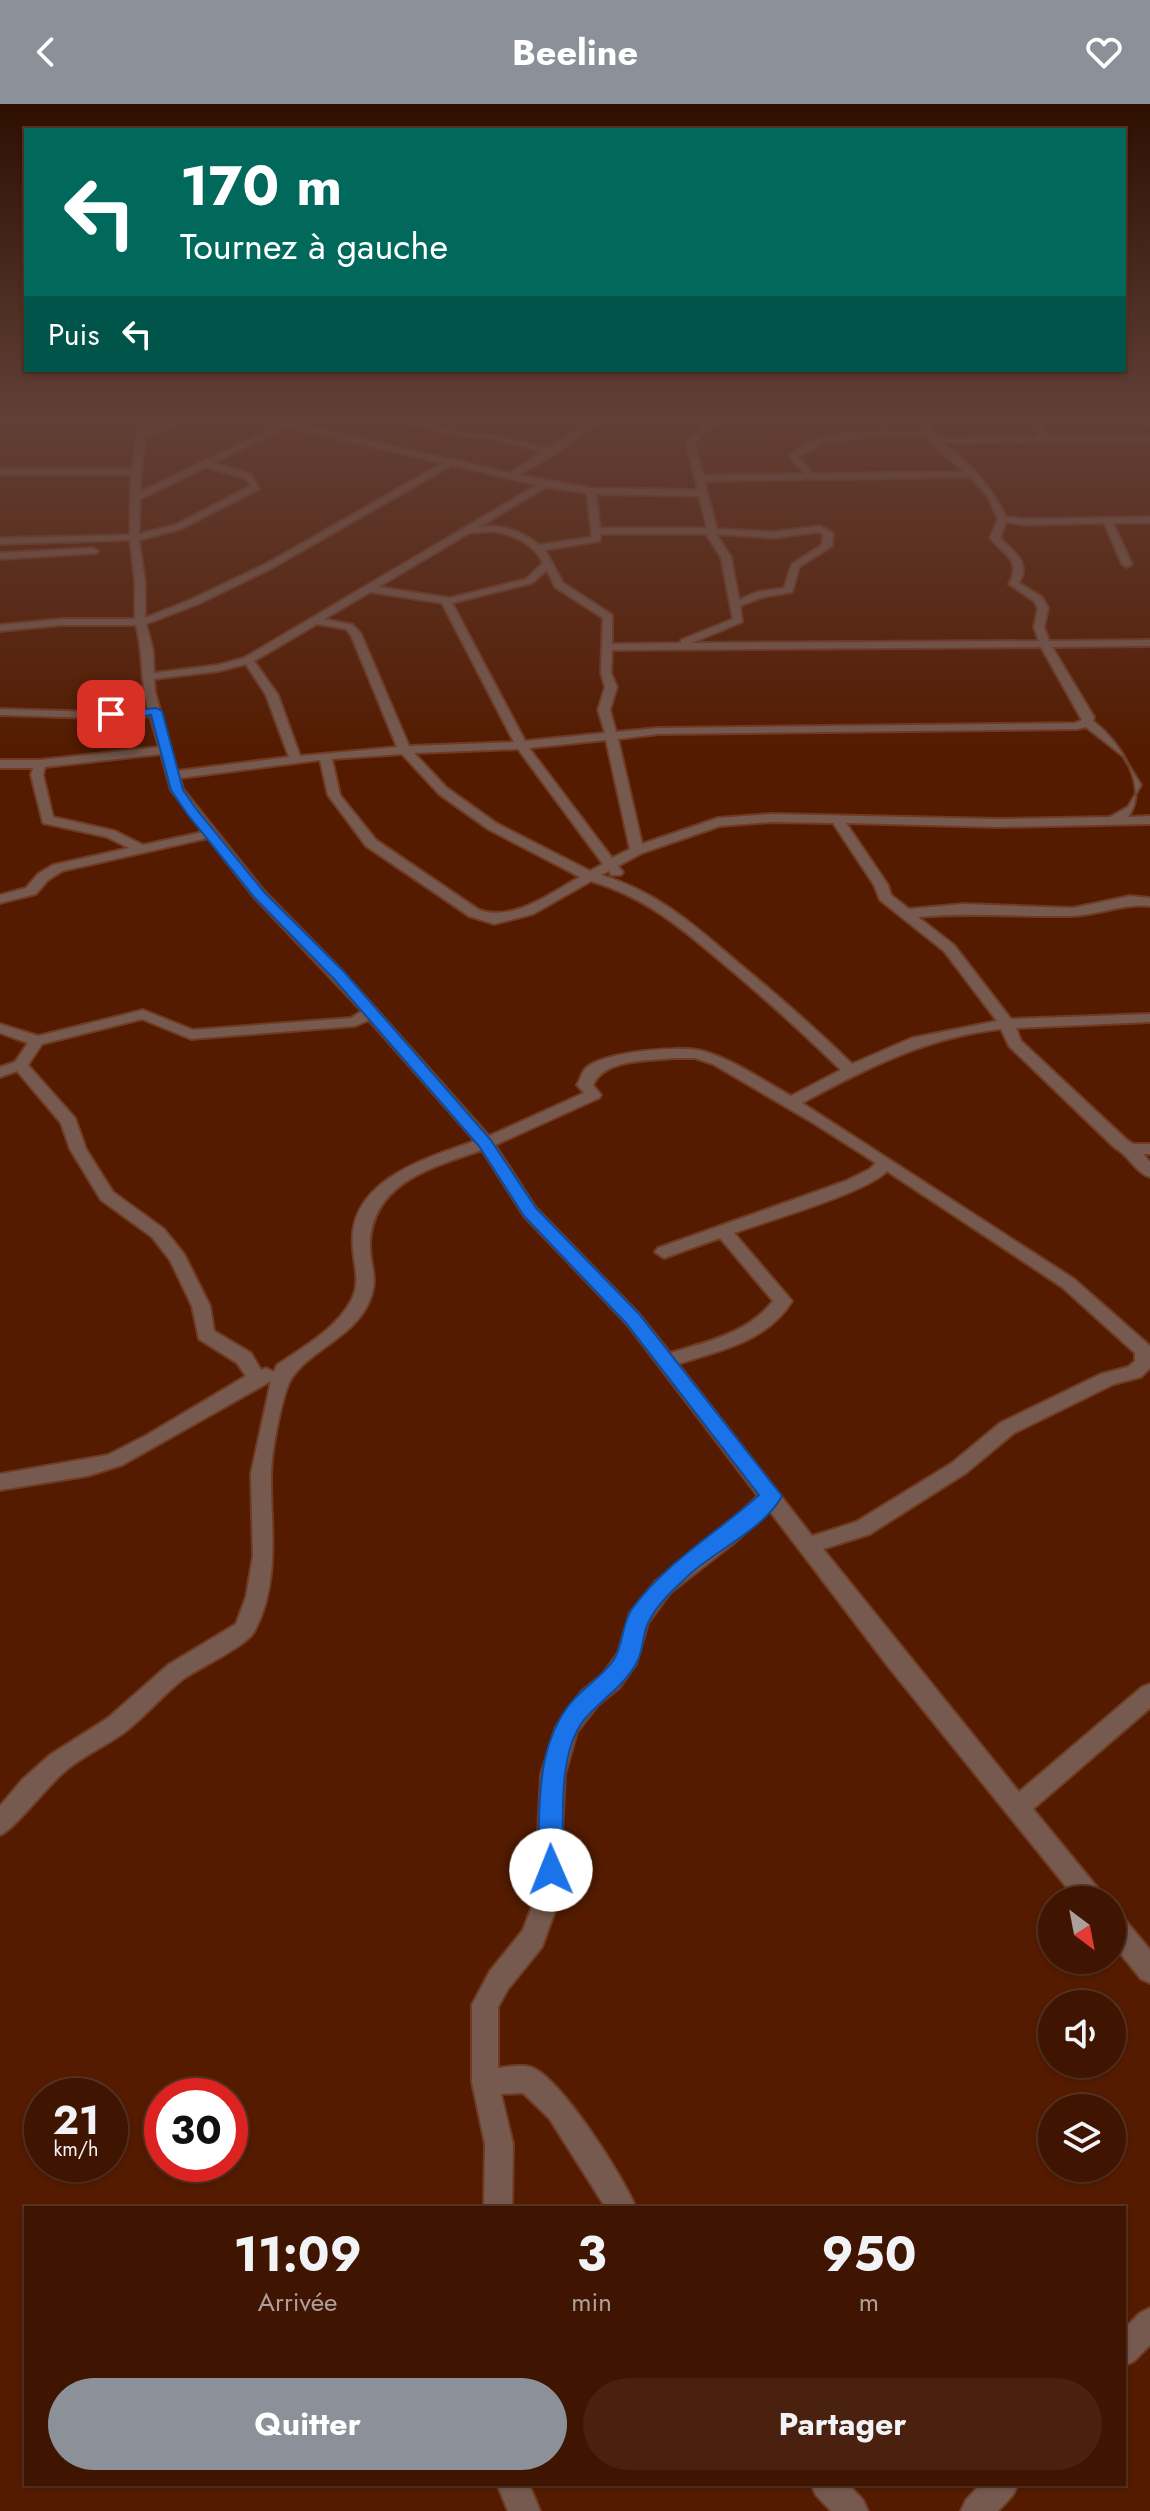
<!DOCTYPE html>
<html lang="fr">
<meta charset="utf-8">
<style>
:root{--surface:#3f1400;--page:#4a210f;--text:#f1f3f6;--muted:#ad9e99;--line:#583322;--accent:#8c9099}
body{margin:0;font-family:Jost,sans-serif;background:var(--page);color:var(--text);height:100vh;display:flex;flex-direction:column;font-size:30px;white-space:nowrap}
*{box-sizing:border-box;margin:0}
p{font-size:26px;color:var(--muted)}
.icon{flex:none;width:44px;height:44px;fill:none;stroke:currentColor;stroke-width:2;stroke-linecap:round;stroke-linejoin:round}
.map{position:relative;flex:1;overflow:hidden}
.panel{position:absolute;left:24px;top:2102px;width:1102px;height:280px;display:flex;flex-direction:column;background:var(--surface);border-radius:0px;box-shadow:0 2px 6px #0004,0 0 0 2px var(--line)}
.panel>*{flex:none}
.banner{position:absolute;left:24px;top:24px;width:1102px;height:244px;border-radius:0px;box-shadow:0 2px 6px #0004,0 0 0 2px var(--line);background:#00695c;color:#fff;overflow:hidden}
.needle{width:52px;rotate:148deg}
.buttons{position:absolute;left:1038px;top:1782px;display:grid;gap:16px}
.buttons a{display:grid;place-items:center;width:88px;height:88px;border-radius:50%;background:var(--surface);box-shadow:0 2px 6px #0004,0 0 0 2px var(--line);font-size:40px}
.speed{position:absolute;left:24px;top:1974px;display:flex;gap:16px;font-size:40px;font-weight:700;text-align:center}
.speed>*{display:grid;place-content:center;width:104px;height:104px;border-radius:50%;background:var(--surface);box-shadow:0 2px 6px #0004,0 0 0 2px var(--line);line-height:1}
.speed small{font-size:20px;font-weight:400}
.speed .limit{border:12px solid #d22;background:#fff;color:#111}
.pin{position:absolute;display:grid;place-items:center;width:68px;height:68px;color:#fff;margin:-34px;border-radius:16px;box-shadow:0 4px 12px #0006}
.me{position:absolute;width:88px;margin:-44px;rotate:359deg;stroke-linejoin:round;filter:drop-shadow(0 0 6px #0008)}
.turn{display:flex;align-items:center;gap:28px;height:168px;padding:0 24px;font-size:36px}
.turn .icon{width:104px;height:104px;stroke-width:2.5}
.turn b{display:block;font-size:56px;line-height:68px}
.then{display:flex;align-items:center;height:76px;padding:0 24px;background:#0003;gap:16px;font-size:30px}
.eta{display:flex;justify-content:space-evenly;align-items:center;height:136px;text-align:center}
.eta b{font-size:48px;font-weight:700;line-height:56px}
.primary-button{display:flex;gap:16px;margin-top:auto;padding:16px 24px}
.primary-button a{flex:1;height:92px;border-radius:48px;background:var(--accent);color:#fff;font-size:32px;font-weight:700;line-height:92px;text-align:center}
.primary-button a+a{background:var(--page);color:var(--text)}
header{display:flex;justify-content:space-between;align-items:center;height:104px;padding:0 24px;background:var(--accent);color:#fff;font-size:36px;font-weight:700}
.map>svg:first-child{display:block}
</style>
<header><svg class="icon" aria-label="back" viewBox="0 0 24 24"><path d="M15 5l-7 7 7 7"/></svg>Beeline<svg class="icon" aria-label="heart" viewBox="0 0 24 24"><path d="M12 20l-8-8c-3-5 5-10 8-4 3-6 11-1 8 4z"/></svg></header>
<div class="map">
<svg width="1150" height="2407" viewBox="0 0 1150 2407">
<rect width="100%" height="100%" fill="#541b00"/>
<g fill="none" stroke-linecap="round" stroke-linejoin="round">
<g stroke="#6f3b23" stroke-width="4">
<g id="minor">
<path d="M140,313H148L145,328L182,313H193L144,335L140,388L294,314L298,316L293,319L510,369L542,348L495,335L458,332L385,313H398L458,328L495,331L548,344L587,320L561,313L594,316L611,313L585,327L555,350L519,371L591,384L698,386L686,338L715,313H724L694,339L703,371L804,370L789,352C825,320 880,328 925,328L915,313H923L938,334L1041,333L1026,313H1034L1049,333L1150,332V336L941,339C969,356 992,384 1006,413L1024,415L1150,413V419H1113L1132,460L1127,463L1122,460L1104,419L1024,421L1006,418L1000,434C1014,448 1031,458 1019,479L1042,493L1048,504L1044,523L1049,537L1150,536V542L1052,543L1094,613L1093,617C1120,638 1150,683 1128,713L1150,712V720L999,723L846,719L888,781L891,791L909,805L964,800L1073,804L1130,792L1150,794V802C1122,799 1097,812 1069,812C1018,813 969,808 918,813L954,841L1011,915L1150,910V918L1016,924L1021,937L1127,1036L1133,1040H1150V1050H1143L1150,1058V1073C1136,1069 1129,1051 1115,1044L1009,942L1001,925C927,933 867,964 802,999L1074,1175L1150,1242V1264L1141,1273L1114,1280L1014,1329L966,1369L870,1430L823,1445L1019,1688L1142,1583L1150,1580V1604L1033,1705L1101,1788L1104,1796H1077L887,1561L769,1406L734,1439L670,1489L648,1519L636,1560L619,1584L598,1601L577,1628L565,1670L561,1749L564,1782L542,1843L508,1885L498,1903V1964C510,1963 525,1959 535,1965C564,1980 623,2072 636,2104H606L549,2014L523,1989L501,1990L513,2040L512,2104H484L485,2040L472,1978V1901L490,1867L523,1826L540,1782L537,1749L541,1670L556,1623L582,1587L603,1570L618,1549L630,1509L656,1477L720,1427L758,1392L627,1220L524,1112L482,1046C433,1063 373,1078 370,1139C369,1162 380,1172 369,1198C353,1236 298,1250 287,1284C279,1308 271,1349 271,1374C271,1426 280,1480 254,1528C246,1542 199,1564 183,1575C163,1591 145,1612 125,1628C106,1642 82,1652 64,1668C47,1682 15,1725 0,1731V1702L22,1676L50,1651L108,1614L168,1561L236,1520L246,1493L253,1452L251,1370L271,1277L122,1361L87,1372L0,1386V1370L108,1351L147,1331L246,1272L237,1259L199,1235L192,1202L170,1156L152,1133L101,1096L70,1045L61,1019L17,967L0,973V963L15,958L28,939L0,929V920L38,932L143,906L193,926L351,914L362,907L254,793L208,734L62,767L48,776L36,790L0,799V791L26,784L38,770L53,761L129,744L107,733L43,719L31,671L33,664H0V656H40L159,643L150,612L130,615L0,611V605L130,609L148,605C140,577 144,550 136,521H62L0,527V521L62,515H135V478L130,436L0,440V434L130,431L131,371H0V365H132ZM287,323L443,359L266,460L190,496L145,514V478L139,436L181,425L259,385L251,370L213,359ZM877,332H928C934,345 953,356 964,368L813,370L798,352L826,338ZM452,361L537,381L244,554L218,561L154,569L153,546L146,520L198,500L272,464ZM206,363L245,374L251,382L175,421L139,430L140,395ZM969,373L987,391L998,415L990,434C1005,451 1022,457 1009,480L1034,497L1038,504L1034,523L1039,537L691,539L742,518L740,502L763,493L792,488L799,463L832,442L833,429L820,422L773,428L717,425L704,377ZM546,383L587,389L592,433L539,441C520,426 502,420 479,423ZM596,390L699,392L707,424H600ZM493,427C513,431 534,439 543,459L526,475L450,494L378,483L469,429ZM819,428L823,430L822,441L792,460L784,484L757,488L739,496L731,453L716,430L773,434ZM601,430H706L721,453L733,515L681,536V539L612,540V511L563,479L545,446L600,437ZM547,466L555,483L603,514L601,569L605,583L598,606L605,629L525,637L452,499L532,479ZM370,488L442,499L514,638L409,642L361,530L353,521L324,515ZM317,520L346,525L351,531L397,643L300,652L278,591L254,557ZM1041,543L1082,616L1075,619L658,624L616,628L610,606L617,583L611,569L612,546ZM246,560L266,591L289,653L177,667L155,588L154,575L219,567ZM1086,623L1123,652L1141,681L1128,703L1110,713L999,715L772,710L718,714L642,740L618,635L658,630L1077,625ZM606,636L630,745L612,754L529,644ZM518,645L603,760L590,767L496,719L447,684L414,649ZM161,650L171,686L203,728L143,741L115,727L53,713L43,671L45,663ZM402,650L439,690L488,725L580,773C550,789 514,818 479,806L376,736L340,691L332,655ZM320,656L328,691L366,742L469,812L494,820L533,810L591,777C649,794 686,828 731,866C769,898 805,931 841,966L791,992C762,976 733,955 702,947C679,941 604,948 586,964C582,968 580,976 577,981L584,989L489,1032L344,869L264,787L183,685L180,674ZM772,718L833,719L874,781L880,796L944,847L997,917L912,934L852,960C815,924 776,890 736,857C693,820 657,788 601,771L609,767L611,771H621L623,768L618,762L642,749L720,722ZM142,915L191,935L355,922L369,916L475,1037C426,1054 346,1077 353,1144C354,1163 361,1179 351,1197C335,1226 303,1243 277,1261L274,1268L266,1264L261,1266L251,1249L214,1227L210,1202L184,1150L164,1125L113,1088L86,1045L75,1014L28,961L42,940ZM675,954H695L713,960L815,1020L876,1059L870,1065L846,1077L658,1144L655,1148L664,1154L720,1134L773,1197C749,1229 706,1238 670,1249L639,1210L536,1104L495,1041L599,994L601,991L593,981C605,954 649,957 675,954ZM887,1067L1062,1183L1135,1249V1257L1128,1263L1101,1270L1000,1319L952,1359L856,1418L812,1432L678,1260C720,1246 767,1238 792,1197L734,1129C767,1117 868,1088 887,1067Z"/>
<polygon points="1137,313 1146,313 1150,317 1150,323"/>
<polygon points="93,444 98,447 96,449 0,455 0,449"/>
<polygon points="1112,1808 1121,1811 1150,1846 1150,1879 1141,1875 1112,1839"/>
<polygon points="1150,2204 1150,2241 1134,2257 1124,2262 1124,2225 1140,2209"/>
<polygon points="497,2380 529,2380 540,2407 508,2407"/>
<polygon points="811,2380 848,2380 863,2396 868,2407 831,2407 816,2391"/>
<polygon points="981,2380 1018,2380 1013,2391 998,2407 961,2407 966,2396"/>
</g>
</g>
<use href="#minor" fill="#765a4f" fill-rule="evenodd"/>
</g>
<linearGradient id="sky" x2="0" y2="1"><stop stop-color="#2e0f00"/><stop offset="0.48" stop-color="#613f37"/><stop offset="1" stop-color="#613f37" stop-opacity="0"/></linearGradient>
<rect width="1150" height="650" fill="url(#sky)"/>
<path fill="#1a73e8" stroke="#114b97" stroke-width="2" d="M156,604L162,607L183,686L197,706L264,788L345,869L490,1035L536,1104L639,1210L782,1392C764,1425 716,1446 689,1471C675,1484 658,1499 649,1517C642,1529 644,1545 637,1558C624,1583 601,1595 584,1616C556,1651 564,1723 563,1766L559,1774L551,1777L542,1774L538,1766C540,1712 534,1651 566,1605C579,1586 600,1575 613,1557C624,1541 621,1521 632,1505C666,1458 717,1429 759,1391L626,1219L524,1112L479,1042L334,875L254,793L188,711L171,686L151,611L130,615L105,610Z"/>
</svg>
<div class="buttons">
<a><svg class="needle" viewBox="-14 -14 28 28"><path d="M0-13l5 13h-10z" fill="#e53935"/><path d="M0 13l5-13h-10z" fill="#ad9e99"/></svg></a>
<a><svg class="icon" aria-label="sound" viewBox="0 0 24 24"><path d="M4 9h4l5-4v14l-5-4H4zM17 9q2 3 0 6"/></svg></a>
<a><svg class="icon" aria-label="layers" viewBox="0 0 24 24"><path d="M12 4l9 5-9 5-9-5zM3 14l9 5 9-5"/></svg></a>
</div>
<div class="speed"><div>21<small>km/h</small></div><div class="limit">30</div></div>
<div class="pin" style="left:111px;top:610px;background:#d93025"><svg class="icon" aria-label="arrive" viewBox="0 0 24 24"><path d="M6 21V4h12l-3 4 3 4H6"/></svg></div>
<svg class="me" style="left:551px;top:1766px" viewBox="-20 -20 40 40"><circle r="19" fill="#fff"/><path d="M0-13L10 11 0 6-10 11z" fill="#1a73e8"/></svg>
<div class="banner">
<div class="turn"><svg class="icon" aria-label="left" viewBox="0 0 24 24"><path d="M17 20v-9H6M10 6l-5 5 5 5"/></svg><div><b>170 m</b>Tournez à gauche</div></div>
<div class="then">Puis<svg class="icon" aria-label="left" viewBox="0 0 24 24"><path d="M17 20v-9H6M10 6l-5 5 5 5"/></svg></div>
</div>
<section class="panel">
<div class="eta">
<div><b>11:09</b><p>Arrivée</p></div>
<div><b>3</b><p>min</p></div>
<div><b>950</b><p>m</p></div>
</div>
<div class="primary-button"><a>Quitter</a><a>Partager</a></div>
</section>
</div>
